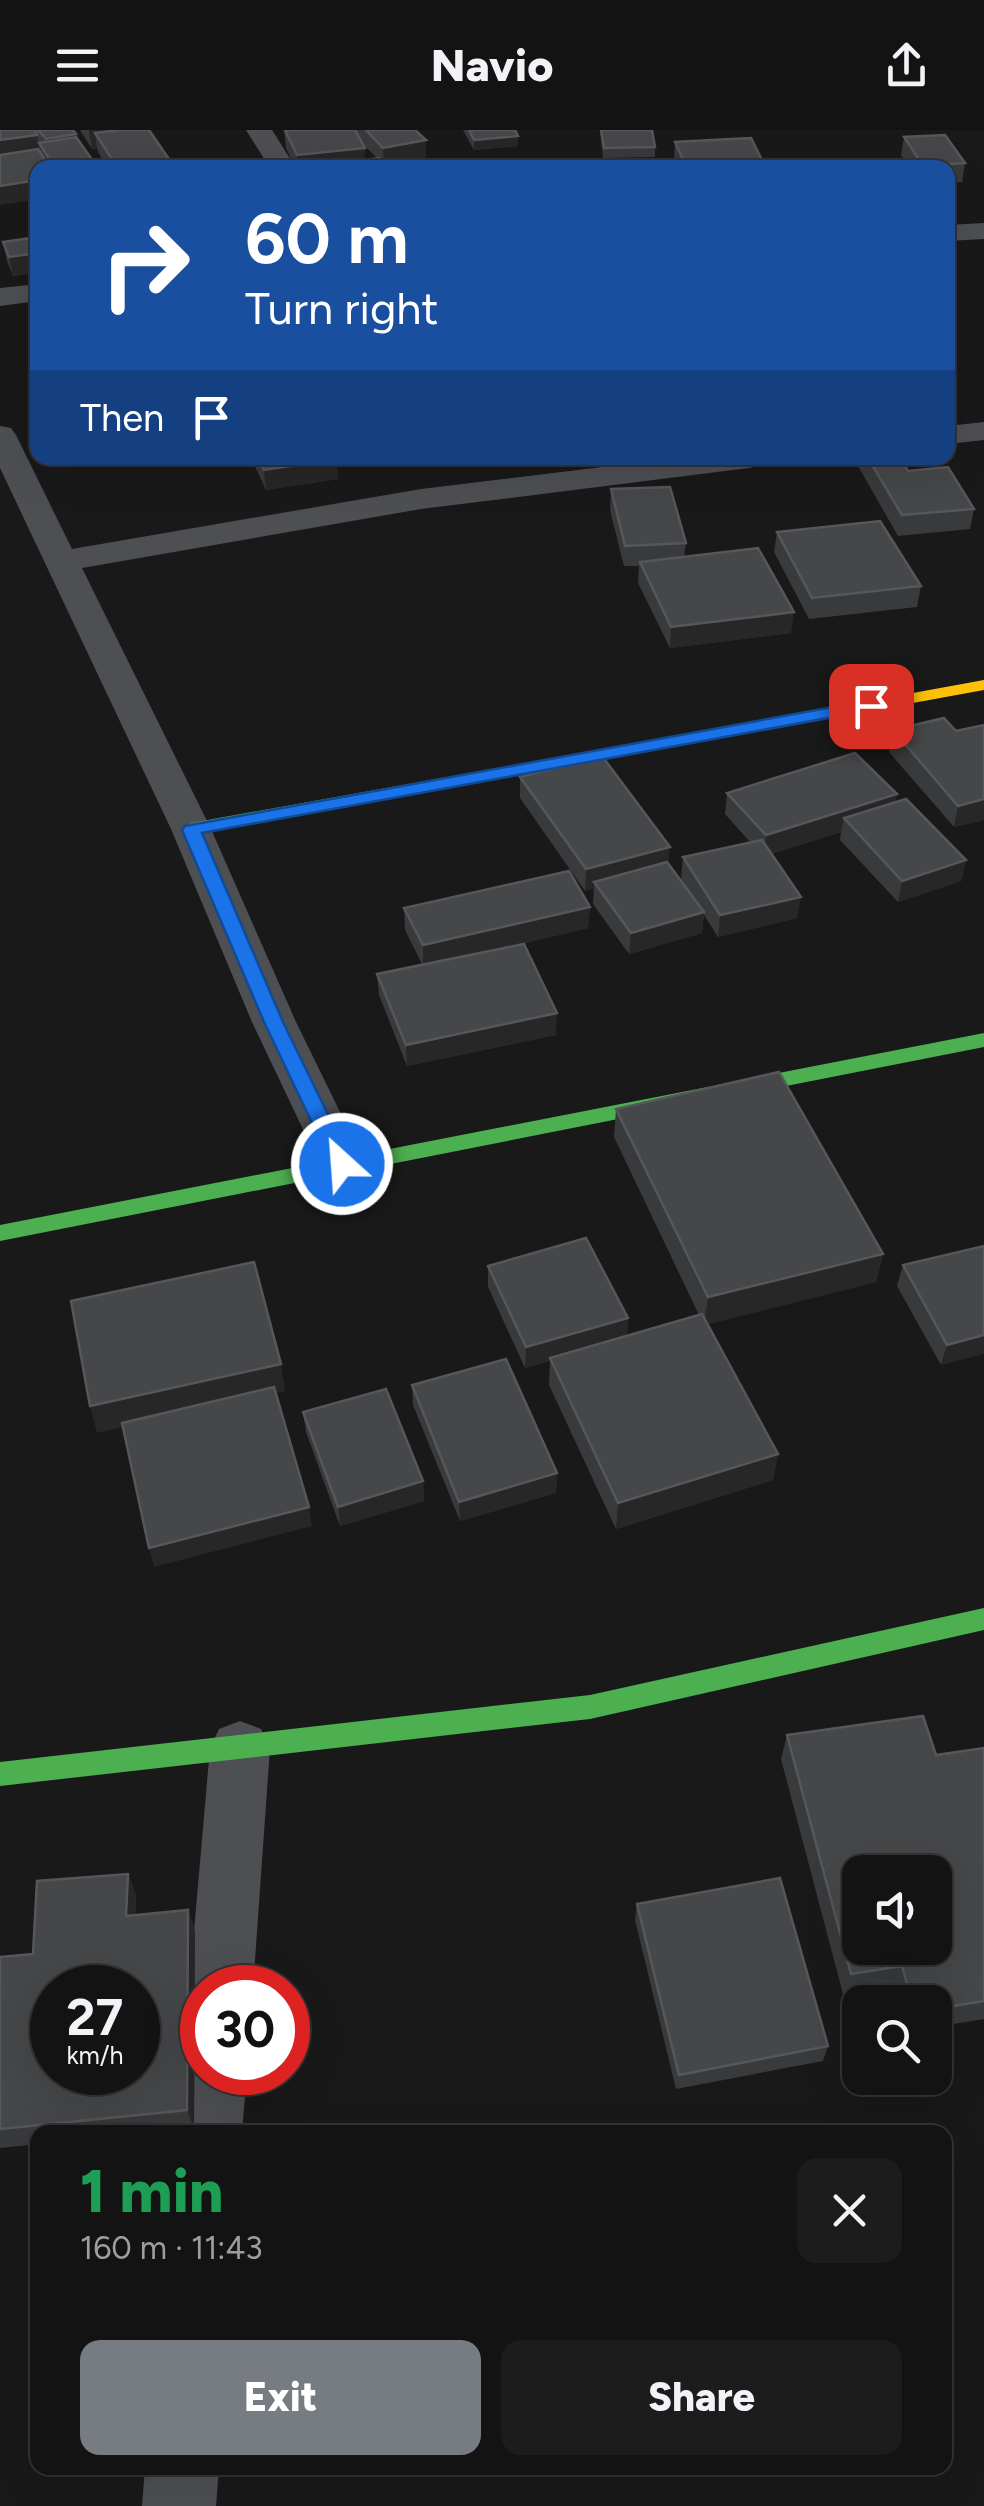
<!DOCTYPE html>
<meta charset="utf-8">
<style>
:root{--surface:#131314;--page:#1c1c1d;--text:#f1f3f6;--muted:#9d9ea0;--line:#323234;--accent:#777c83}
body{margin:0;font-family:Figtree,sans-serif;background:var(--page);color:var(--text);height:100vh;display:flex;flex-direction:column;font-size:38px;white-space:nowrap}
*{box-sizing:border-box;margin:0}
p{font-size:32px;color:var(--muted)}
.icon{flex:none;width:55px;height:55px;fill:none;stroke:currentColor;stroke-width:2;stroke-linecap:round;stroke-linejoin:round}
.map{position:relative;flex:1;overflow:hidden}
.details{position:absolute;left:30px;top:1995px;width:922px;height:350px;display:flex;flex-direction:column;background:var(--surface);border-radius:20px;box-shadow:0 10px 40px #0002,0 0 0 2px var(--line)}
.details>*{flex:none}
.hud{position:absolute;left:30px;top:30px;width:925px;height:305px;border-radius:20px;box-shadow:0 10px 40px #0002,0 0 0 2px var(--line);background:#1a4fa0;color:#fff;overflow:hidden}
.buttons{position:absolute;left:842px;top:1725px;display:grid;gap:20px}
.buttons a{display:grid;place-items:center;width:110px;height:110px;border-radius:20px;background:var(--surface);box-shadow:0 10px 40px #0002,0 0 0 2px var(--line);font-size:50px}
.speed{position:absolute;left:30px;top:1835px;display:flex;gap:20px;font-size:50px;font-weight:700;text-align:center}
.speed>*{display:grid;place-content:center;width:130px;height:130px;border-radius:50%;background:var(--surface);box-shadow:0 10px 40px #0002,0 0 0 2px var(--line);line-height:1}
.speed small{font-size:25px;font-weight:400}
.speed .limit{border:15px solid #d22;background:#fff;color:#111}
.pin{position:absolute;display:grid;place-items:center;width:85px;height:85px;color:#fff;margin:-42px;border-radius:20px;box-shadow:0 5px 15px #0006}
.me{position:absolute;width:110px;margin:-55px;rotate:334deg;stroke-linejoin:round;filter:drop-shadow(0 0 8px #0008)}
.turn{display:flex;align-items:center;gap:35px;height:210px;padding:0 50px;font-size:45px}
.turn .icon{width:130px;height:130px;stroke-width:2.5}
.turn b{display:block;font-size:70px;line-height:85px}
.then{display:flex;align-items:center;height:95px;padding:0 50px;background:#0003;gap:20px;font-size:38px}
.round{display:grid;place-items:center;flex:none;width:105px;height:105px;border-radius:20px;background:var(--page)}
.head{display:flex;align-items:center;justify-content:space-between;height:170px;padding:0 50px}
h1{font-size:60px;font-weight:800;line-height:75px;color:#1e9e55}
.primary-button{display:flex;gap:20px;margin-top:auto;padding:20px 50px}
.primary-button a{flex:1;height:115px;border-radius:20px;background:var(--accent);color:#fff;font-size:40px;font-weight:800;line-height:115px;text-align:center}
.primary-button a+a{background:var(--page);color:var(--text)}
header{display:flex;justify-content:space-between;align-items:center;height:130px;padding:0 50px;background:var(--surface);font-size:45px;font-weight:800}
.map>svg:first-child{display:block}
</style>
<header><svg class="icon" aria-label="menu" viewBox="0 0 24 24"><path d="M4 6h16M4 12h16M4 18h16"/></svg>Navio<svg class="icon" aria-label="share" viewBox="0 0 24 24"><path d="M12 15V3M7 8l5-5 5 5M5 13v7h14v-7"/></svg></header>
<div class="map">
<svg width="984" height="2376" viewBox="0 0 984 2376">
<rect width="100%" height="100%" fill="#19191a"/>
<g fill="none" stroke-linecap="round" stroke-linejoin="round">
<g fill="#4d4f53" fill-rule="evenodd">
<polygon points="246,0 272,0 296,38 270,38"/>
<polygon points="984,93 984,109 948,111 948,95"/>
<polygon points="38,154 38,171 0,176 0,158"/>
<polygon points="984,292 984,310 948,314 948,296"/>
<polygon points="0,296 11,298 16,305 72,419 421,359 676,328 765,328 760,335 749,338 421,379 82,438 211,699 296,892 365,1033 359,1045 342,1050 325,1045 319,1033 252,892 171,699 0,338"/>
<polygon points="240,1591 261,1599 270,1618 253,1858 202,1858 202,1882 189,1858 210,1618 219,1599"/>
<polygon points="202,1914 202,1942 247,1942 242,2002 176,2002 181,1942 191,1919"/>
<polygon points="145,2338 219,2338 216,2376 142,2376"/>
</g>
<g fill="#4caf50" fill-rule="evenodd">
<polygon points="765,590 771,591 771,599 191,705 182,699 191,693"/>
<polygon points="984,903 984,917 0,1111 0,1095"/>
<polygon points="984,1478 984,1500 590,1589 0,1656 0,1632 590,1565"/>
</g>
<polygon fill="#ffc107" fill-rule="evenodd" points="984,550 984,560 765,600 757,595 765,590"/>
</g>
<g fill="#393a3c" fill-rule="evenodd">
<polygon points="0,0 73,0 98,38 38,38"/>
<polygon points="80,0 149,0 169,29 170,35 209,38 108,38 98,22 97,18 92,19"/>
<path d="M284,0H415L426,29L385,36L387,38H295L286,18ZM362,13L377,28L365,30Z"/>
<polygon points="463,0 515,0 518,6 518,16 474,20"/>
<polygon points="600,0 655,17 655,27 603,28"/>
<polygon points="904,7 965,33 962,52 948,53 948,38 909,38 901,25"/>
<polygon points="675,12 766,38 677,38 674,30"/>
<polygon points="38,107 38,142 13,146 7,131 3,112"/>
<polygon points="251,328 336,328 338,349 266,360"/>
<polygon points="860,328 900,328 908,341 974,379 970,399 898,406 858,336"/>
<polygon points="611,359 686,413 684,427 791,503 670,518 638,453 639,436 624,436 610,380"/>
<polygon points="777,402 921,456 917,477 809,489 774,422"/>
<polygon points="984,595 984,690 954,697 889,622 893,600 956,601"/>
<polygon points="520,647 669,735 688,760 681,749 683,727 750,712 725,684 727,663 897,664 895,672 966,730 961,751 898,772 840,710 841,702 771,724 797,788 718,807 704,785 702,803 629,824 593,774 594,758 585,761 520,668"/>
<polygon points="590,777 588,798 508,817 556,905 407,936 379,865 377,844 422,834 405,800 404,778"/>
<polygon points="616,979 883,1124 876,1152 708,1194 778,1324 773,1350 616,1399 549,1255 550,1231 525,1238 488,1157 488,1136 628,1188 627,1206 699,1185 614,1007"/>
<polygon points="984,1116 941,1235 897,1156 903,1135"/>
<polygon points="412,1255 557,1343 556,1363 460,1391 413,1275"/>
<polygon points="303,1282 423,1351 424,1371 340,1396 306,1302"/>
<polygon points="787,1605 936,1625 984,1618 984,1889 935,1897 935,1872 898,1872 893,1857 843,1864 781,1629"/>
<polygon points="128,1744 136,1765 135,1785 188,1780 195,1801 194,1998 148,2002 38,2002 38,2014 0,2018 0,1827 33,1824"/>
<polygon points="637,1774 828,1916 823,1931 676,1959 635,1790"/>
</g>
<g fill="#272728">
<polygon points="89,0 136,0 95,3 97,18 92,19"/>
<polygon points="76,4 78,14 47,19 46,9"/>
<polygon points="37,5 40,23 0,29 0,10"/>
<polygon points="518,6 518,16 474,20 474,10"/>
<polygon points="426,10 426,29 384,36 383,18"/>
<polygon points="365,18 365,36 298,38 297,25"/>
<polygon points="169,29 170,38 117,38"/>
<polygon points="38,50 38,69 0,75 0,56"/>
<polygon points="38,123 38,142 13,146 9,127"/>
<polygon points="429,328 469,328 429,335"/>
<polygon points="337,329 338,349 266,360 264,340"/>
<polygon points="794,482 791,503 670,518 671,497"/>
<polygon points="897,664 892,685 844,688 841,702 763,726 766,705"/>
<polygon points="984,669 984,690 954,697 958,676"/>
<polygon points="670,717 668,738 594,752 594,758 585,761 586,739"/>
<polygon points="966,730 961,751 898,772 902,751"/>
<polygon points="801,767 797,788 718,807 720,785"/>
<polygon points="590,777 588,798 423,837 423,815"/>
<polygon points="704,782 702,803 629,824 631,803"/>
<polygon points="557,883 556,905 407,936 406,915"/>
<polygon points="883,1124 876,1152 704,1195 708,1167"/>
<polygon points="628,1188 627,1208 550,1228 550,1231 525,1238 526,1217"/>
<polygon points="984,1205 984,1224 941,1235 947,1215"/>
<polygon points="281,1234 285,1261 97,1303 90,1276"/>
<polygon points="778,1324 773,1350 616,1399 618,1373"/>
<polygon points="557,1343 556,1363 460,1391 459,1372"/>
<polygon points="423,1351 424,1371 340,1396 338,1377"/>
<polygon points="309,1377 312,1396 154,1437 149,1418"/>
<polygon points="128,1744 136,1765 134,1807 126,1786"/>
<polygon points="188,1780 195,1801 194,1998 187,1980"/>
</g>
<g fill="#454749" stroke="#55575b" stroke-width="2.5" fill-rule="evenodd">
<polygon points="0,0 35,0 37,5 0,10"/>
<polygon points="38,0 73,0 76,4 46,9"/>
<polygon points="119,0 149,0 169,29 117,37 95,3"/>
<polygon points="285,0 355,0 365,18 297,25"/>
<polygon points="366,0 415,0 426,10 383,18"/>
<polygon points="469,0 515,0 518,6 474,10"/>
<polygon points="601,0 652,0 655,17 604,18"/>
<polygon points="945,5 965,33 923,36 904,7"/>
<polygon points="76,7 98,38 55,38 39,13"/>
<polygon points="751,8 766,38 687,38 675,12"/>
<polygon points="38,19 50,38 38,38 38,50 0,56 0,25"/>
<polygon points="379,28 387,38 323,36"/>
<polygon points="204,30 209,38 151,38"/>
<polygon points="38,107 38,123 9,127 3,112"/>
<polygon points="258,328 336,328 337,329 264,340"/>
<polygon points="868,328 900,328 908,341 948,337 974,379 902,385"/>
<polygon points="670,357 686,413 625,416 611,359"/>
<polygon points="880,391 921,456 812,468 777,402"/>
<polygon points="758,418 794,482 671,497 640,432"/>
<polygon points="944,588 956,601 984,595 984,669 958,676 893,600"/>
<polygon points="855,623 897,664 766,705 727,663"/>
<polygon points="602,626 670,717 586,739 520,647"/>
<polygon points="906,669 966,730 902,751 844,688"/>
<polygon points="762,710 801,767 720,785 683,727"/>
<polygon points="667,732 704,782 631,803 594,752"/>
<polygon points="569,741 590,777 423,815 404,778"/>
<polygon points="524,814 557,883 406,915 377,844"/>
<polygon points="779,942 883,1124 708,1167 616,979"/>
<polygon points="586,1108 628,1188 526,1217 488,1136"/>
<polygon points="984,1116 984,1205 947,1215 903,1135"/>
<polygon points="254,1132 281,1234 90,1276 71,1171"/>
<polygon points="702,1184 778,1324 618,1373 550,1228"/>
<polygon points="506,1229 557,1343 459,1372 412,1255"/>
<polygon points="274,1257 309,1377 149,1418 122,1293"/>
<polygon points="386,1259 423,1351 338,1377 303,1282"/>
<path d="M923,1586L936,1625L984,1618V1871L935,1879V1872H912L902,1836L851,1844L787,1605ZM860,1742H935V1818H860Z"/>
<path d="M128,1744L126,1786L188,1780L187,1980L0,1999V1827L33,1824L37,1751ZM52,1858H138V1942H52Z"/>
<polygon points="780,1748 828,1916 679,1945 637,1774"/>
</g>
<polygon fill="#1a73e8" stroke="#114b97" stroke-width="2.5" points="871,570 879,576 877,579 202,703 283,892 352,1034 342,1041 334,1039 264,892 182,700 185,696"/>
</svg>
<div class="buttons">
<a><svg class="icon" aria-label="sound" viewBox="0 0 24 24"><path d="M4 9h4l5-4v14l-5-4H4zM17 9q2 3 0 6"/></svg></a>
<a><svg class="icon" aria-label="search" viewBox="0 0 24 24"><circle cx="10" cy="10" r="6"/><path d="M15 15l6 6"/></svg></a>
</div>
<div class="speed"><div>27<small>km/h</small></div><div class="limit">30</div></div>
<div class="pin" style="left:871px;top:576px;background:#d93025"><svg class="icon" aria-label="arrive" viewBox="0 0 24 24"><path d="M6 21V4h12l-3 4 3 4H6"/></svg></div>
<svg class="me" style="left:342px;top:1034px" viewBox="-20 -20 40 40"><circle r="17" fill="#1a73e8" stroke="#fff" stroke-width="3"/><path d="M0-11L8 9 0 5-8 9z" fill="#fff"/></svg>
<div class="hud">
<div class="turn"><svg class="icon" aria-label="right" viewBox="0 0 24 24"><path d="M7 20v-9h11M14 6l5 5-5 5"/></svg><div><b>60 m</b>Turn right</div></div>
<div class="then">Then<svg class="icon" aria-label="arrive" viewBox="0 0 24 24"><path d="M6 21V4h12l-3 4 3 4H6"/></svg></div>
</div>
<section class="details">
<div class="head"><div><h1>1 min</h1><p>160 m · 11:43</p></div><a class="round"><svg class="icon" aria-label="close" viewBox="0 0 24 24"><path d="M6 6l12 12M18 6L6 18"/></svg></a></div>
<div class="primary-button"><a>Exit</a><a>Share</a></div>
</section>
</div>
